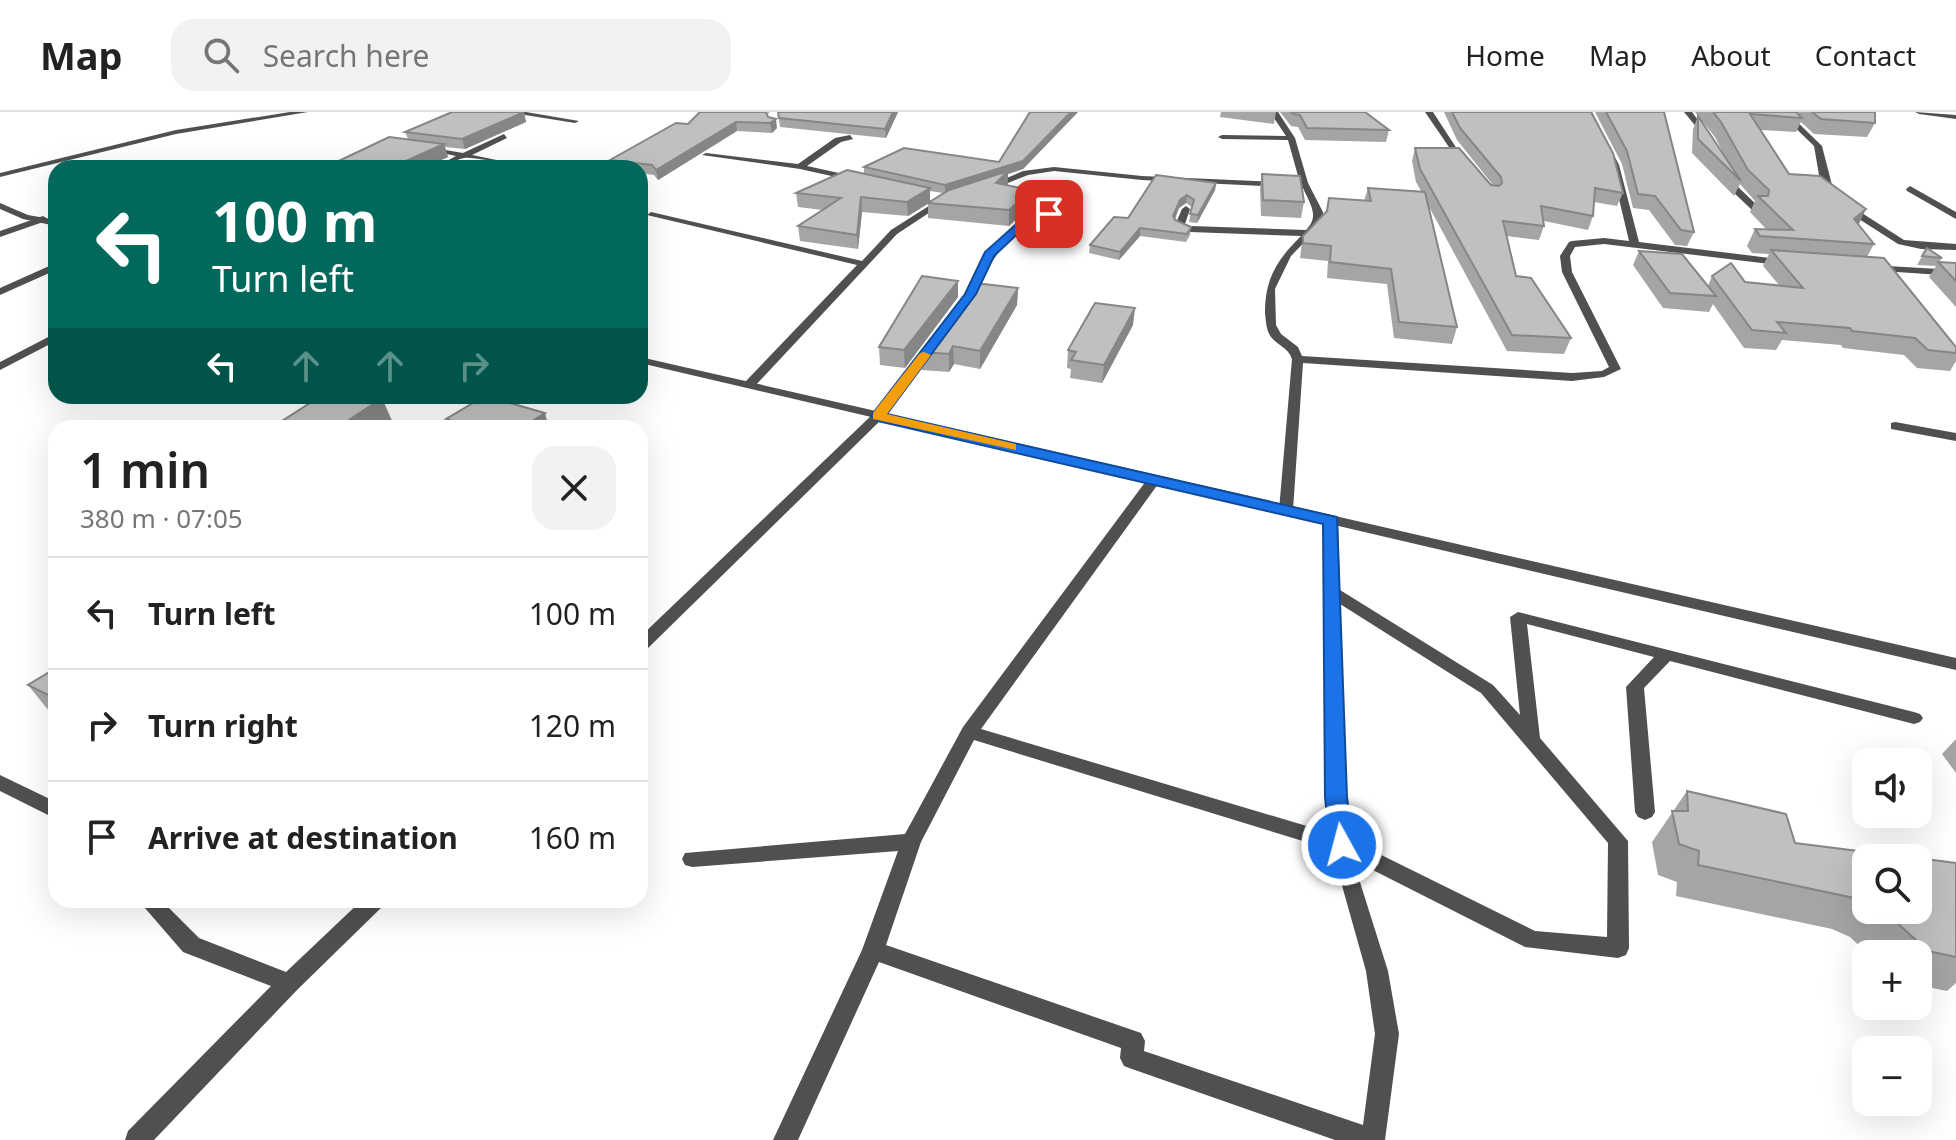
<!DOCTYPE html>
<meta charset="utf-8">
<style>
:root{--surface:#fff;--page:#f2f2f2;--text:#222;--muted:#767676;--line:#e0e0e0}
body{margin:0;font-family:"Noto Sans",sans-serif;background:var(--page);color:var(--text);height:100vh;display:flex;flex-direction:column;font-size:30px;white-space:nowrap}
*{box-sizing:border-box;margin:0}
p{font-size:26px;color:var(--muted)}
.icon{flex:none;width:44px;height:44px;fill:none;stroke:currentColor;stroke-width:2;stroke-linecap:round;stroke-linejoin:round}
.map{position:relative;flex:1;overflow:hidden}
.panel{position:absolute;left:48px;top:308px;width:600px;height:488px;display:flex;flex-direction:column;background:var(--surface);border-radius:24px;box-shadow:0 8px 32px #0002}
.panel>*{flex:none}
.banner{position:absolute;left:48px;top:48px;width:600px;height:244px;border-radius:24px;box-shadow:0 8px 32px #0002;background:#00695c;color:#fff;overflow:hidden}
.fabs{position:absolute;left:1852px;top:636px;display:grid;gap:16px}
.fabs a{display:grid;place-items:center;width:80px;height:80px;border-radius:16px;background:var(--surface);box-shadow:0 8px 32px #0002;font-size:40px}
.pin{position:absolute;display:grid;place-items:center;width:68px;height:68px;color:#fff;margin:-34px;border-radius:16px;box-shadow:0 4px 12px #0006}
.me{position:absolute;width:88px;margin:-44px;rotate:353deg;stroke-linejoin:round;filter:drop-shadow(0 0 6px #0008)}
.turn{display:flex;align-items:center;gap:28px;height:168px;padding:0 32px;font-size:36px}
.turn .icon{width:104px;height:104px;stroke-width:2.5}
.turn b{display:block;font-size:56px;line-height:68px}
.lanes{display:flex;align-items:center;height:76px;padding:0 32px;background:#0003;justify-content:center;gap:40px;direction:ltr}
.lanes .off{opacity:.35}
.round{display:grid;place-items:center;flex:none;width:84px;height:84px;border-radius:24px;background:var(--page)}
.overview{display:flex;align-items:center;justify-content:space-between;height:136px;padding:0 32px}
h1{font-size:48px;font-weight:600;line-height:60px}
ul{padding:0;list-style:none}
li{display:flex;align-items:center;gap:24px;height:112px;padding:0 32px;border-top:2px solid var(--line)}
li div{flex:1}
li b{display:block;font-size:30px}
li em{font-style:normal}
header{display:flex;align-items:center;gap:48px;box-sizing:border-box;height:112px;padding:0 40px;background:var(--surface);border-bottom:2px solid var(--line)}
header strong{font-size:38px}
nav{display:flex;gap:44px;margin-inline-start:auto;font-size:28px}
.search{width:560px;height:72px;background:var(--page);display:flex;align-items:center;gap:20px;box-sizing:border-box;padding:0 28px;border-radius:24px;color:var(--muted);font-size:30px}
.map>svg:first-child{display:block}
</style>
<header>
<strong>Map</strong>
<div class="search"><svg class="icon" aria-label="search" viewBox="0 0 24 24"><circle cx="10" cy="10" r="6"/><path d="M15 15l6 6"/></svg>Search here</div>
<nav><a>Home</a><a>Map</a><a>About</a><a>Contact</a></nav>
</header>
<div class="map">
<svg width="1956" height="1028" viewBox="0 0 1956 1028">
<rect width="100%" height="100%" fill="#fff"/>
<g fill="none" stroke-linecap="round" stroke-linejoin="round">
<g fill="#505050" fill-rule="evenodd">
<polygon points="290,0 308,0 176,22 0,65 0,61 176,18"/>
<polygon points="507,0 526,0 579,9 575,11"/>
<path d="M1270,0H1278L1295,26L1308,71L1323,100L1322,112L1291,144L1275,177L1276,213L1281,222L1298,235L1302,244L1572,261L1602,259L1609,255L1562,160L1560,144L1569,130L1572,129L1604,126L1629,129L1611,53L1584,0H1592L1619,53L1639,130L1787,148L1792,151L1787,154L1604,132L1575,135L1570,144L1572,160L1621,257L1604,265L1572,269L1303,251L1293,398L1291,401H1281L1279,398L1292,247C1288,235 1278,234 1271,225C1266,218 1266,209 1265,201C1265,166 1277,148 1301,124L1190,120L1175,113L1182,97L1186,94L1190,97L1185,112L1191,114L1306,118C1320,104 1310,92 1303,76L1142,68L1054,59L1028,63L987,79L983,76L1023,59L1054,55L1142,64L1300,71L1288,28L1222,27L1218,25L1222,23L1286,24Z"/>
<polygon points="1425,0 1433,0 1470,57 1464,57"/>
<polygon points="1684,0 1692,0 1713,28 1707,28"/>
<polygon points="1779,0 1787,0 1822,34 1832,73 1865,103 1904,128 1956,132 1956,138 1921,137 1898,132 1859,107 1825,76 1819,63 1814,34"/>
<polygon points="1915,0 1956,3 1956,7 1919,2"/>
<path d="M504,22L507,26L472,43L535,56C516,56 477,44 464,46C453,48 446,56 434,56L456,44L424,37L428,35L463,41Z"/>
<polygon points="850,23 853,27 841,30 807,54 857,65 858,67 854,69 800,57 702,43 706,41 798,52 835,26"/>
<polygon points="1724,59 1730,59 1737,74 1758,94 1758,98 1752,98 1730,77"/>
<polygon points="1910,74 1956,100 1956,107 1907,79 1906,77"/>
<polygon points="943,85 950,87 897,122 754,275 750,276 744,272 746,269 857,153 647,103 651,100 862,149 891,118"/>
<path d="M1049,99L1053,102L1052,104C1008,116 991,148 972,187L963,189L962,187L986,141L1024,106Z"/>
<polygon points="43,104 48,107 46,109 0,125 0,119"/>
<polygon points="56,151 56,158 0,183 0,176"/>
<polygon points="1870,153 1956,158 1956,164 1867,158 1867,154"/>
<polygon points="56,221 56,229 0,258 0,250"/>
<polygon points="930,229 940,231 882,307 646,538 640,539 640,525 874,301"/>
<polygon points="1895,310 1956,321 1956,329 1891,317 1891,311"/>
<path d="M1154,364L1161,368L981,617L1330,721L1327,685L1324,409L1331,405L1338,409L1340,478L1493,573L1520,603L1510,505L1518,500L1914,600L1920,602L1923,606L1920,610L1914,612L1670,549L1644,576L1655,700L1652,705L1645,708L1638,705L1635,700L1626,575L1654,545L1527,512L1540,626L1628,729L1629,836L1626,843L1618,846L1525,835L1353,748L1388,859L1399,922L1385,1028H1335L1132,957L1124,954L1120,946L1121,936L879,850L798,1028H773L862,838L898,739L692,755L685,753L682,747L685,741L905,722L963,615L1149,365ZM1340,492L1481,581L1608,731L1607,825L1535,819L1351,728L1345,685ZM974,628L1332,738L1366,859L1375,922L1363,1013L1144,939L1145,929L1141,921L886,833L921,730Z"/>
<polygon points="0,663 56,690 56,707 0,679"/>
<polygon points="138,788 161,788 199,826 286,860 362,788 386,788 383,794 297,878 154,1028 125,1028 128,1019 271,874 183,840"/>
</g>
<g fill="#505050" fill-rule="evenodd">
<polygon points="0,91 28,103 56,108 56,114 23,107 0,97"/>
<polygon points="640,245 1956,546 1956,558 640,251"/>
</g>
</g>
<g fill="#a5a5a5" fill-rule="evenodd">
<polygon points="524,0 526,10 465,37 445,35 448,45 427,54 408,27 405,20"/>
<polygon points="770,0 767,3 777,16 772,21 737,19 658,68 654,63 640,61 640,56 612,56 610,48 688,12"/>
<polygon points="778,0 898,0 886,26 780,15"/>
<path d="M1030,0H1078L1023,57L1008,62V73L1030,93L1009,114L928,106V92L908,104L862,100L858,137L800,129L798,114L823,98L798,95L796,81L864,62V55L999,50ZM930,79L943,81L930,89Z"/>
<polygon points="1221,0 1276,0 1274,12 1220,5"/>
<polygon points="1280,0 1365,0 1389,18 1386,30 1305,28 1298,15 1291,14"/>
<polygon points="1444,0 1591,0 1623,81 1617,94 1594,90 1593,104 1588,118 1544,109 1544,114 1539,128 1507,124 1516,164 1571,226 1564,242 1507,239 1427,91 1457,215 1452,232 1394,226 1387,172 1327,166 1328,149 1300,146 1303,124 1326,101 1329,86 1364,89 1368,76 1421,79 1416,70 1412,49 1415,36 1493,73 1457,28"/>
<polygon points="1595,0 1664,0 1694,120 1687,134 1675,133 1649,98 1633,96 1622,52"/>
<path d="M1695,0H1875V11L1867,25L1814,22L1801,10L1796,20L1760,18L1789,62L1858,113L1874,132L1867,145L1956,235V249L1950,259L1917,256L1904,243L1843,236L1841,233L1782,228L1776,238L1744,236L1713,192L1709,200L1663,196L1633,153L1639,139L1708,174L1712,164L1745,170L1779,173L1763,154L1769,142L1752,141L1747,134L1755,117L1767,118L1750,100L1755,89L1740,72L1734,84L1692,41L1693,17L1698,4ZM1699,5L1715,25L1725,45Z"/>
<polygon points="1262,62 1304,90 1301,106 1261,104 1260,76"/>
<polygon points="1216,71 1215,78 1197,111 1189,110 1192,95 1186,91 1179,96 1175,108 1191,115 1190,123 1186,130 1140,124 1119,148 1089,141 1090,133 1128,106"/>
<polygon points="1927,136 1942,146 1939,150 1956,151 1956,195 1929,165 1936,154 1917,153"/>
<polygon points="958,169 958,185 905,256 880,253 879,235"/>
<polygon points="1018,176 1017,193 980,257 954,252 949,260 922,258 922,240"/>
<polygon points="1133,213 1102,271 1070,266 1071,257 1067,256 1068,238"/>
<polygon points="446,307 549,316 449,316"/>
<polygon points="56,556 56,605 53,604 28,573"/>
<polygon points="1956,627 1956,661 1942,642"/>
<polygon points="1687,679 1795,731 1866,746 1866,798 1918,798 1956,751 1956,871 1947,879 1918,873 1918,842 1868,842 1850,825 1832,817 1676,784 1677,770 1658,763 1652,730"/>
</g>
<g fill="#868686">
<polygon points="524,0 526,10 465,37 462,27"/>
<polygon points="893,0 898,0 886,26 885,17"/>
<polygon points="1071,0 1078,0 1023,57 1008,62 1008,73 996,71 1003,64 945,82 945,73 1023,49"/>
<polygon points="776,7 777,16 772,21 770,11"/>
<polygon points="736,10 737,19 658,68 656,58"/>
<polygon points="444,32 448,45 427,54 428,56 406,49"/>
<polygon points="1216,71 1215,78 1197,111 1198,103"/>
<polygon points="930,76 930,90 908,104 907,90"/>
<polygon points="1031,78 1030,93 1009,114 1009,98"/>
<polygon points="1187,83 1186,91 1179,96 1172,112 1173,104 1180,88"/>
<polygon points="861,85 862,100 858,137 857,123"/>
<polygon points="1866,97 1858,114 1854,107"/>
<polygon points="1140,116 1140,124 1119,148 1120,140"/>
<polygon points="958,169 958,185 905,256 904,238"/>
<polygon points="1018,176 1017,193 980,257 980,239"/>
<polygon points="1135,196 1133,213 1102,271 1104,253"/>
<polygon points="953,234 954,252 949,260 949,242"/>
<polygon points="382,286 393,311 385,316 337,316"/>
<polygon points="545,301 549,316 521,316"/>
</g>
<g fill="#c0c0c0" stroke="#868686" stroke-width="2">
<polygon points="452,0 524,0 462,27 405,20"/>
<polygon points="700,0 766,0 768,5 776,7 770,11 736,10 656,58 652,53 610,48 676,11 688,12"/>
<polygon points="778,0 893,0 885,17 779,6"/>
<polygon points="1030,0 1071,0 1023,49 945,73 864,55 904,36 999,50"/>
<polygon points="1291,0 1365,0 1389,18 1307,16 1300,3 1293,2"/>
<polygon points="1452,0 1591,0 1613,41 1623,81 1595,76 1593,104 1541,94 1544,114 1503,109 1516,164 1531,166 1571,226 1512,223 1420,57 1415,36 1459,36 1491,73 1499,74 1502,71 1501,65 1460,16"/>
<polygon points="1606,0 1664,0 1694,120 1681,118 1655,84 1638,82 1627,39"/>
<polygon points="1713,0 1796,0 1802,6 1750,2 1789,62 1820,64 1866,97 1854,107 1874,132 1760,124 1755,117 1793,118 1758,84 1768,84 1769,78 1748,58 1721,10"/>
<polygon points="1812,0 1875,0 1875,11 1821,7"/>
<polygon points="1698,4 1741,69 1698,27"/>
<polygon points="389,25 444,32 406,49 426,51 425,56 324,56"/>
<polygon points="847,58 930,76 907,90 861,85 857,123 798,114 841,86 796,81"/>
<polygon points="1008,59 996,71 1031,78 1009,98 928,91 949,78"/>
<polygon points="1262,62 1300,64 1304,90 1263,88"/>
<polygon points="1156,63 1216,71 1198,103 1190,102 1194,88 1187,83 1180,88 1173,104 1175,108 1191,115 1187,122 1140,116 1120,140 1090,133 1114,105 1128,106"/>
<polygon points="1368,76 1425,80 1457,215 1399,210 1391,157 1330,150 1331,134 1303,131 1303,124 1327,99 1329,86 1371,89"/>
<polygon points="1927,136 1942,146 1922,144"/>
<polygon points="1771,138 1884,146 1956,235 1956,241 1928,238 1915,226 1852,219 1850,216 1777,210 1786,221 1752,218 1712,164 1731,151 1745,170 1803,176"/>
<polygon points="1639,139 1682,142 1716,184 1670,181"/>
<polygon points="1938,150 1956,151 1956,169"/>
<polygon points="922,164 958,169 904,238 879,235"/>
<polygon points="975,171 1018,176 980,239 953,234 949,242 922,240"/>
<polygon points="1095,191 1135,196 1104,253 1071,248 1076,240 1068,238"/>
<polygon points="321,284 374,284 382,286 337,316 271,316"/>
<polygon points="485,284 486,284 545,301 521,316 475,316 446,307"/>
<polygon points="56,556 56,587 28,573"/>
<polygon points="1687,679 1786,702 1795,731 1914,746 1866,746 1866,789 1859,787 1698,753 1699,739 1679,732 1672,699 1688,699"/>
<polygon points="1918,746 1956,751 1956,845 1928,839 1883,798 1918,798"/>
</g>
<polygon fill="#1a73e8" stroke="#114b97" stroke-width="2" points="1049,99 1053,100 1053,104 1030,110 994,144 976,182 887,302 1337,405 1347,685 1353,733 1350,739 1342,742 1334,739 1330,733 1325,685 1323,412 878,309 871,304 965,182 985,140 1023,106"/>
<polygon fill="#f59e0b" points="924,240 931,243 887,302 1016,332 1016,338 873,307 873,301 920,241"/>
</svg>
<div class="fabs">
<a><svg class="icon" aria-label="sound" viewBox="0 0 24 24"><path d="M4 9h4l5-4v14l-5-4H4zM17 9q2 3 0 6"/></svg></a>
<a><svg class="icon" aria-label="search" viewBox="0 0 24 24"><circle cx="10" cy="10" r="6"/><path d="M15 15l6 6"/></svg></a>
<a>+</a>
<a>−</a>
</div>
<div class="pin" style="left:1049px;top:102px;background:#d93025"><svg class="icon" aria-label="arrive" viewBox="0 0 24 24"><path d="M6 21V4h12l-3 4 3 4H6"/></svg></div>
<svg class="me" style="left:1342px;top:733px" viewBox="-20 -20 40 40"><circle r="17" fill="#1a73e8" stroke="#fff" stroke-width="3"/><path d="M0-11L8 9 0 5-8 9z" fill="#fff"/></svg>
<div class="banner">
<div class="turn"><svg class="icon" aria-label="left" viewBox="0 0 24 24"><path d="M17 20v-9H6M10 6l-5 5 5 5"/></svg><div><b>100 m</b>Turn left</div></div>
<div class="lanes"><svg class="icon" aria-label="left" viewBox="0 0 24 24"><path d="M17 20v-9H6M10 6l-5 5 5 5"/></svg><svg class="icon off" aria-label="ahead" viewBox="0 0 24 24"><path d="M12 20V5M6 11l6-6 6 6"/></svg><svg class="icon off" aria-label="ahead" viewBox="0 0 24 24"><path d="M12 20V5M6 11l6-6 6 6"/></svg><svg class="icon off" aria-label="right" viewBox="0 0 24 24"><path d="M7 20v-9h11M14 6l5 5-5 5"/></svg></div>
</div>
<section class="panel">
<div class="overview"><div><h1>1 min</h1><p>380 m · 07:05</p></div><a class="round"><svg class="icon" aria-label="close" viewBox="0 0 24 24"><path d="M6 6l12 12M18 6L6 18"/></svg></a></div>
<ul>
<li><svg class="icon" aria-label="left" viewBox="0 0 24 24"><path d="M17 20v-9H6M10 6l-5 5 5 5"/></svg><div><b>Turn left</b></div><em>100 m</em></li>
<li><svg class="icon" aria-label="right" viewBox="0 0 24 24"><path d="M7 20v-9h11M14 6l5 5-5 5"/></svg><div><b>Turn right</b></div><em>120 m</em></li>
<li><svg class="icon" aria-label="arrive" viewBox="0 0 24 24"><path d="M6 21V4h12l-3 4 3 4H6"/></svg><div><b>Arrive at destination</b></div><em>160 m</em></li>
</ul>
</section>
</div>
